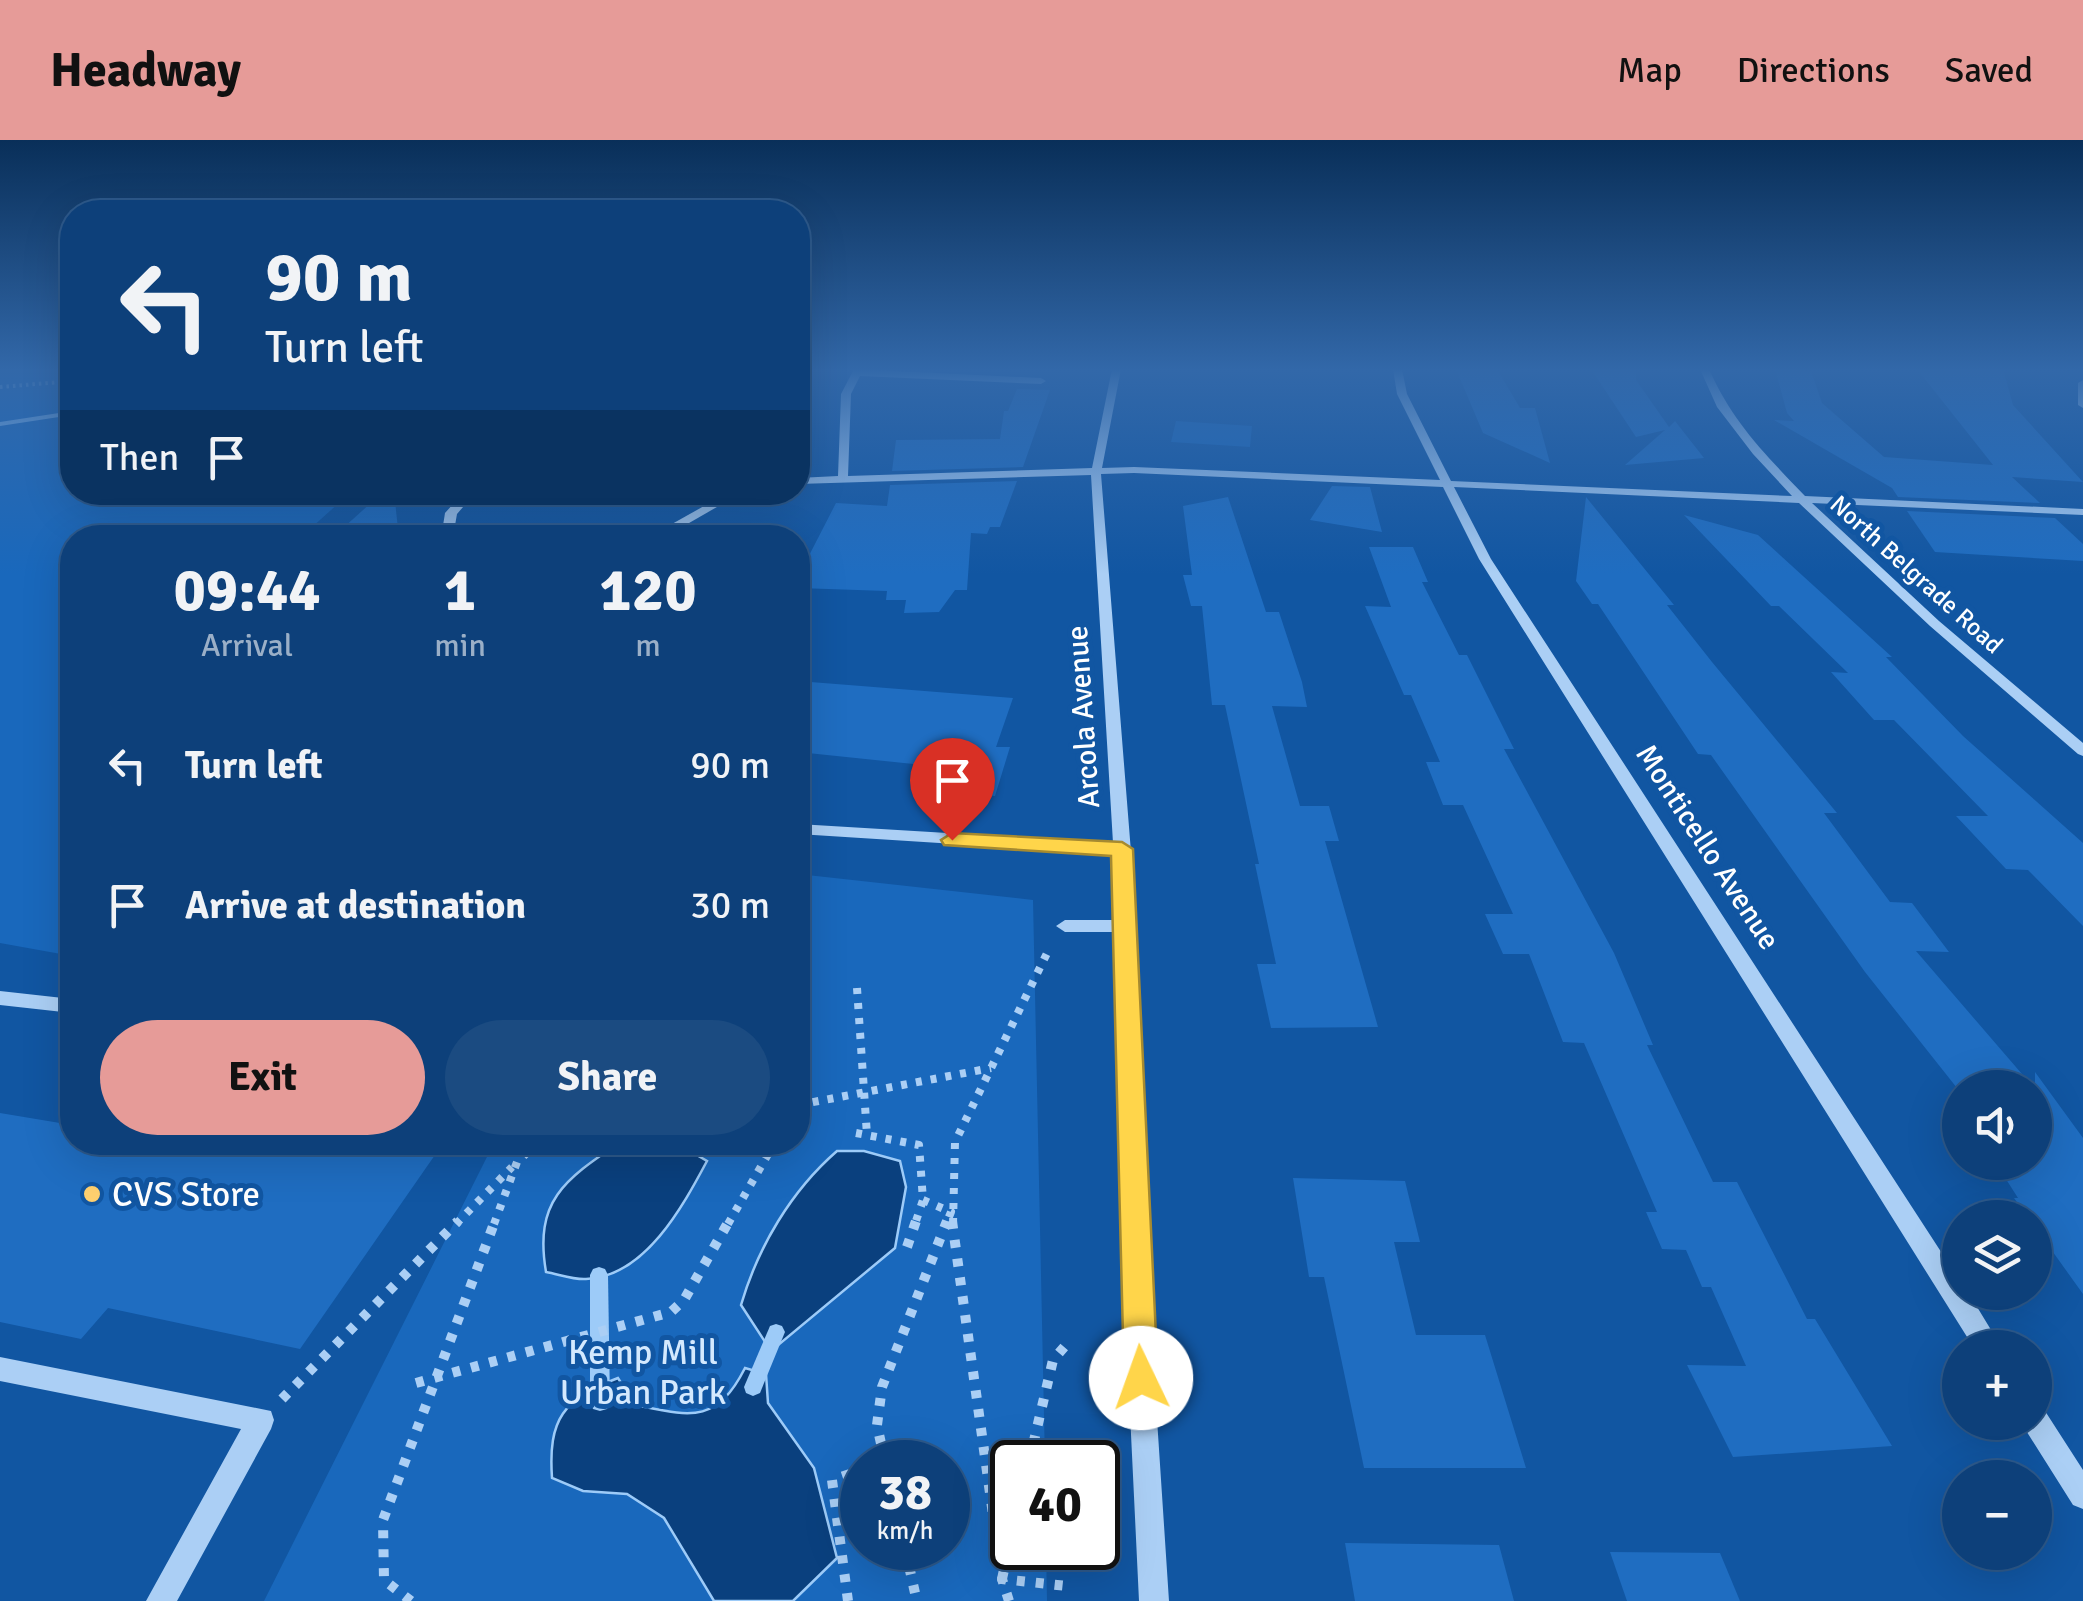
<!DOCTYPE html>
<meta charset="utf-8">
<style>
:root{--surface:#0d407a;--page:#1b4b81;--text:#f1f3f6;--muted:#9aafc7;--line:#2d598b;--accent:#e69b98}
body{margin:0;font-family:Signika,sans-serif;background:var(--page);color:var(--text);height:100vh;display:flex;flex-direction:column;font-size:38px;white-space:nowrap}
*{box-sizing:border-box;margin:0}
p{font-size:32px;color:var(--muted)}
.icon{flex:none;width:55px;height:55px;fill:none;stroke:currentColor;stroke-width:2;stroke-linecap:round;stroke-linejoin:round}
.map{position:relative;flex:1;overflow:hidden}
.drawer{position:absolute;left:60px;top:385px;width:750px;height:630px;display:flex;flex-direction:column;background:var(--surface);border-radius:40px;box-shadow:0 10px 40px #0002,0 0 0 2px var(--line)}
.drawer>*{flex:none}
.banner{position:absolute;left:60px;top:60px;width:750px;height:305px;border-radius:40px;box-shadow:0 10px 40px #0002,0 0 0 2px var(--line);background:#0d407a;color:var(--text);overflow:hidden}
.tools{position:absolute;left:1942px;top:930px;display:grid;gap:20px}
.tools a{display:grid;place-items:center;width:110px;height:110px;border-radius:50%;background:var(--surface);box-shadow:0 10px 40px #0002,0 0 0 2px var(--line);font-size:50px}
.speed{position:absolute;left:840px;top:1300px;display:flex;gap:20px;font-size:50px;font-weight:700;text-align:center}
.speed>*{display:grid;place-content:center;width:130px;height:130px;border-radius:50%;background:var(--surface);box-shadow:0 10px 40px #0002,0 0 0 2px var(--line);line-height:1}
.speed small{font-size:25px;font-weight:400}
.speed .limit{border:5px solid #111;border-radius:15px;background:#fff;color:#111}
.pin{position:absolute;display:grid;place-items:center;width:85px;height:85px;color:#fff;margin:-102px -42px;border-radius:50% 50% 50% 0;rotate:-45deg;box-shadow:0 0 10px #0007}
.pin .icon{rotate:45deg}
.me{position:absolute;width:110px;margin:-55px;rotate:357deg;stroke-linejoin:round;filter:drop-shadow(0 0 8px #0008)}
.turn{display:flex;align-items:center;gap:35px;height:210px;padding:0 40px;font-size:45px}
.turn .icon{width:130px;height:130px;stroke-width:2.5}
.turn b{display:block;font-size:70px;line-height:85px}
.then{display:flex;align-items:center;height:95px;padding:0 40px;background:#0003;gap:20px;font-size:38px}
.eta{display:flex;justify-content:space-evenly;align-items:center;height:170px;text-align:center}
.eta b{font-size:60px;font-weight:700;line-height:70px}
.button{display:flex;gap:20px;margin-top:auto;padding:20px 40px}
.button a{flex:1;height:115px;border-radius:60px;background:var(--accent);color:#111;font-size:40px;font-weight:700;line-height:115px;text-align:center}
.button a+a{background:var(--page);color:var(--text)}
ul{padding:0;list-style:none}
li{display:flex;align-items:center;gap:30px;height:140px;padding:0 40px}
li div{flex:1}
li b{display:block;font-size:38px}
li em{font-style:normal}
header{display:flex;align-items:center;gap:60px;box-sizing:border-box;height:140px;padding:0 50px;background:var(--accent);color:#111}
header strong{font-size:48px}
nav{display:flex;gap:55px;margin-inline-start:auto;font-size:35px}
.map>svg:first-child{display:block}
</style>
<header>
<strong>Headway</strong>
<nav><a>Map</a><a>Directions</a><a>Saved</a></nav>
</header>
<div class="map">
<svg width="2083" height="1461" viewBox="0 0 2083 1461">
<rect width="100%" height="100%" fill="#1156a2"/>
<g fill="#1968bc" fill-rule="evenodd">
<polygon points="0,229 72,229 72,352 350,353 301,397 72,398 72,816 0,803"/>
<polygon points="1176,281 1252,286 1250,307 1171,302"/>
<path d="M798,734L1033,760L1045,1322H1012V1408H1046L1047,1461H264L494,1003L798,1002ZM862,1322H948V1408H862Z"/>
</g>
<g fill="#0a407e" stroke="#9dcbf8" stroke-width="2.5">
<path d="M619,1003H676L707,1021C683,1066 645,1137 586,1139C574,1140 558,1134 546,1132C534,1061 564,1040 619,1003Z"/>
<path d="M837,1011H864L900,1021L906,1047L895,1108L771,1211L741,1165C758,1107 791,1051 837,1011Z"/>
<path d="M745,1228L766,1234L768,1263L814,1328L837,1418L793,1461H714L664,1378L627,1354L583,1351L552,1338C548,1279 563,1259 618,1238L635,1265C690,1276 716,1285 745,1228Z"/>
</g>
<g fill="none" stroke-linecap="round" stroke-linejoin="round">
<g fill="#9dcbf8" fill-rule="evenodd">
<polygon points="72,271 72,275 0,286 0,282"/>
<polygon points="599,1127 605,1129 608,1135 610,1262 607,1269 600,1271 593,1269 590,1262 590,1135 593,1129"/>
<polygon points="776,1184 782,1186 785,1192 760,1253 753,1256 746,1253 744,1247 770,1186"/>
</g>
</g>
<g fill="#1f6dc1">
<polygon points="1456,229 1497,229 1520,268 1535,268 1550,323 1483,293"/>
<polygon points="1591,229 1636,229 1636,240 1669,287 1675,281 1704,318 1625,325 1665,290 1636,297"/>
<polygon points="1775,229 1811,231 1822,263 1884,317 1993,325 1917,229 2003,229 2013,265 2083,342 2012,337 2040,363 1898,357 1892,348 1774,280 1794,281 1787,273"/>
<polygon points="1017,249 1050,250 1023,327 892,331 896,300 1000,299 1004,271 1008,271"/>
<polygon points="1017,341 1000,387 990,387 987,394 971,393 967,450 955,450 939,472 904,473 906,460 886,460 887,451 798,448 798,437 836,363 887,366 890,345"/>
<polygon points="1332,346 1370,347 1382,392 1310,380"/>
<polygon points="383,352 394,352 399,398 332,398"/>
<polygon points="1228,357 1266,472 1279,472 1302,542 1307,567 1272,566 1300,666 1329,666 1339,701 1325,701 1378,887 1271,888 1257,824 1276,824 1255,724 1259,724 1225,565 1212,565 1202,466 1191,466 1183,435 1192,435 1183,366"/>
<polygon points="1586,357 1674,465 1667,465 1712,522 1837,673 1824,673 1890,762 1912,763 1949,812 1916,811 2034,948 1957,948 1865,832 1711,615 1698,614 1598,464 1592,464 1576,441"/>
<polygon points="1907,371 2055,378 2083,404 2083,421 1935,412"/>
<polygon points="1684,375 1758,395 1892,517 1886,517 1963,596 2083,703 2083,786 2028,730 2006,729 1956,676 1988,676 1894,580 1874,580 1831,532 1848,533 1779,466 1771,466"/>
<polygon points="1369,407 1413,407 1428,442 1422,442 1459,515 1467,515 1514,609 1504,609 1614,813 1653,905 1647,905 1713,1042 1737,1042 1807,1179 1815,1179 1892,1306 1733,1317 1687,1225 1746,1226 1711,1147 1702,1147 1686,1110 1662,1109 1646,1072 1657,1072 1584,903 1563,902 1529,814 1503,814 1485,774 1513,774 1463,665 1443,665 1426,622 1440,622 1411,555 1404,555 1365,466 1391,467"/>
<polygon points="798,541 1013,558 996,607 1010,607 995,656 913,649 923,625 798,612"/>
<polygon points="2035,932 2083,998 2083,1154 2035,1087 2035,1078 2028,1078 2014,1058 2018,1058 1995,1022 2035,1022"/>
<polygon points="0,973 72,985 72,1002 444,1002 300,1209 108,1168 81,1199 0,1182"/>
<polygon points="1293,1038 1405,1041 1420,1102 1394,1102 1416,1195 1485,1195 1526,1328 1364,1328 1324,1137 1309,1137"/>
<polygon points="1345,1403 1499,1405 1514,1461 1355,1461"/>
<polygon points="1610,1412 1720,1413 1740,1461 1627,1461"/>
</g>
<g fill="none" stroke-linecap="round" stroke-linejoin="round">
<polyline stroke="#abcff5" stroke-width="4" stroke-dasharray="2.5 4" stroke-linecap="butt" points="0,247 72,241"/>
<polyline stroke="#abcff5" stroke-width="6" stroke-dasharray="5 8" stroke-linecap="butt" points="798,747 806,749"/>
<g stroke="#abcff5" stroke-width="8" stroke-dasharray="6 9" stroke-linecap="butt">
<polyline points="857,848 867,995"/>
<polyline points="798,965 991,928"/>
<polyline points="856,993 919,1005 923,1060 915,1084"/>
<polyline points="923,1060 951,1072 946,1084"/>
<polyline points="456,1084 512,1027"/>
<polyline points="494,1084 517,1022 539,1002"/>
<polyline points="728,1084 775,1002"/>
<polyline points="953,1084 955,1002 1050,807"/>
</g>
<g stroke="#abcff5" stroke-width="10" stroke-dasharray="8 11" stroke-linecap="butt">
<polyline points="952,1081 1002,1439 1012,1393"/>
<polyline points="907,1107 916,1081"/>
<polyline points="416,1243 671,1172 684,1160 729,1081"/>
<polyline points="282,1259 458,1081"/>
<polyline points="885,1322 877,1285 882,1247 947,1081"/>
<polyline points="1029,1322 1053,1220 1065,1206"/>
<polyline points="905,1408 915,1453 912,1461"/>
<polyline points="411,1461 384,1440 383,1380 495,1081"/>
<polyline points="848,1461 832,1340 862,1330"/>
<polyline points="1009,1461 1002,1439 1067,1446"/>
</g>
<g fill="#abcff5" fill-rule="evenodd">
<path d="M854,229L1041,238L1046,241L1041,244L860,236L851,254L848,336L1092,328L1112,229H1121L1102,328L1134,327L1440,340L1397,254L1393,229H1402L1407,254L1451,341L1792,356L1753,314L1717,267L1700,229H1709C1733,283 1765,314 1805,356L2083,369V375L1812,363L1939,481L2083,603V616L2078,614L1930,486L1799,363L1454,347L1491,419L1960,1141V1152H1968L2002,1208H1974L1479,419L1443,347L1134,333L1101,334L1134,750L1147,1127L1169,1461H1139L1123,1127L1117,792H1065L1056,786L1065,780H1117L1114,714L798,694V684L1113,703L1091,335L798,344V338L838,336L841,254Z"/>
<polygon points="2083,240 2083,268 2078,265 2078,243"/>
<polygon points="464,352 476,352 457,374 454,391 461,398 447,398 442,392 445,373"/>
<polygon points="729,352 743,352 663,398 647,398"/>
<polygon points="0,851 72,859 72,873 0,865"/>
<polygon points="0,1217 271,1271 274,1280 271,1289 177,1461 146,1461 241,1289 0,1241"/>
<polygon points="2035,1267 2045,1271 2083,1330 2083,1369 2073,1365 2025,1289 2023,1282 2035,1282"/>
</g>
</g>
<linearGradient id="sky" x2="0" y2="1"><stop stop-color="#092f59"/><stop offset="0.53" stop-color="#3268a9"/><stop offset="1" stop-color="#3268a9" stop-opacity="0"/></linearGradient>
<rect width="2083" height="434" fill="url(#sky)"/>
<polygon fill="#ffd54a" stroke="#a68a30" stroke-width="2.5" points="952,693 1122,702 1133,709 1158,1238 1153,1250 1141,1255 1129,1250 1124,1238 1111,716 944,705 941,700"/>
<circle fill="#ffd06f" stroke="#1156a2" stroke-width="4" cx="92" cy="1054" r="10"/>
<g text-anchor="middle" stroke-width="10" stroke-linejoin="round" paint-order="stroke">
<g font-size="25" fill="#fff" stroke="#1156a2">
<text transform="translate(1917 434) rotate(42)" y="9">North Belgrade Road</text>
</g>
<g font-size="30" fill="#fff" stroke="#1156a2">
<text transform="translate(1083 577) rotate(-94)" y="10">Arcola Avenue</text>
<text transform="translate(1708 707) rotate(57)" y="10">Monticello Avenue</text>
</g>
<g font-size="35" fill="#fff" stroke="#1156a2" text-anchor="start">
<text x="112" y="1066">CVS Store</text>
</g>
<g font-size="35" fill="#d4e9fe" stroke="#1156a2">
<text x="643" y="1224">Kemp Mill<tspan x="643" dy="40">Urban Park</tspan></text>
</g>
</g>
</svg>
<div class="tools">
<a><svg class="icon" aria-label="sound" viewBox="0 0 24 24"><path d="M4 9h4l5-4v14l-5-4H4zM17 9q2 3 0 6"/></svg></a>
<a><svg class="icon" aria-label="layers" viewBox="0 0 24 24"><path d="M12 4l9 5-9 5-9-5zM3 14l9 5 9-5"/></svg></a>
<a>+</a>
<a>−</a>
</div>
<div class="speed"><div>38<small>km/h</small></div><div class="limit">40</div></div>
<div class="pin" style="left:952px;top:700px;background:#d93025"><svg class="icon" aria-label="arrive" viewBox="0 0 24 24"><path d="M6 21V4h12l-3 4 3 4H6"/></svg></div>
<svg class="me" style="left:1141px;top:1238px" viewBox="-20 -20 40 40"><circle r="19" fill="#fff"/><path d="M0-13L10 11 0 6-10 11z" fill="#ffd54a"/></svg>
<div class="banner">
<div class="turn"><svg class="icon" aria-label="left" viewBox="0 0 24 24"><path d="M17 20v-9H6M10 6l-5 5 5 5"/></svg><div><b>90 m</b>Turn left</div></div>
<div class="then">Then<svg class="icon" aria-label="arrive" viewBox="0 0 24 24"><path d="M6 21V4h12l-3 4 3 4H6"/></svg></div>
</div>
<section class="drawer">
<div class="eta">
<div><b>09:44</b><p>Arrival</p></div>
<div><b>1</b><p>min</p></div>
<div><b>120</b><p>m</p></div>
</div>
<ul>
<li><svg class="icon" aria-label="left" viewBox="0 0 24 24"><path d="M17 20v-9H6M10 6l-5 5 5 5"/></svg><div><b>Turn left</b></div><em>90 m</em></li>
<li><svg class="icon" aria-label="arrive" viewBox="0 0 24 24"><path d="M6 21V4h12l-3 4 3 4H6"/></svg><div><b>Arrive at destination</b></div><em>30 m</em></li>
</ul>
<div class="button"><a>Exit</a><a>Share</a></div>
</section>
</div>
